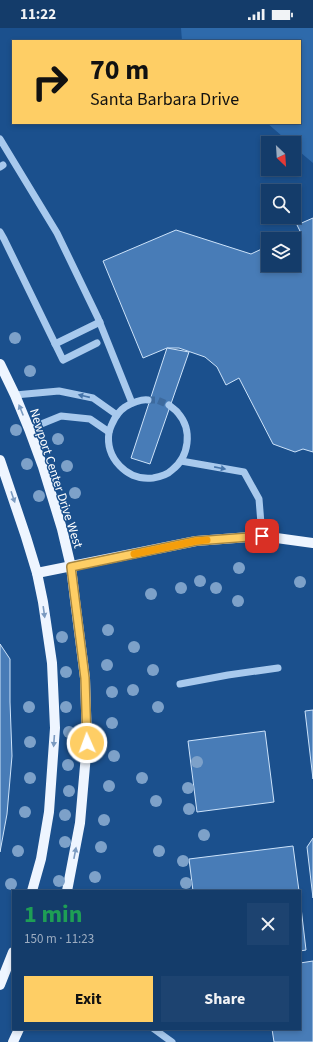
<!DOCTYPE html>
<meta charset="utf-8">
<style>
:root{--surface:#143c6a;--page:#1d4370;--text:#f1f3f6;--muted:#9dadc1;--line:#33567e;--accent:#fece65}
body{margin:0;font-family:"Source Sans 3",sans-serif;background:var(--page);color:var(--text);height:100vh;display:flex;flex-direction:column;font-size:15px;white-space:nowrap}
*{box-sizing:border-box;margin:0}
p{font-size:13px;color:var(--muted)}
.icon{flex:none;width:22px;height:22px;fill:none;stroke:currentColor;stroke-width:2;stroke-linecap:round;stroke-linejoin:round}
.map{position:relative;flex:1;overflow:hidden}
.sheet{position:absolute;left:12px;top:862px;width:289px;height:140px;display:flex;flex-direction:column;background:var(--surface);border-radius:0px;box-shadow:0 2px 6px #0003,0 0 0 1px var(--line)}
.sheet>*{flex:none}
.top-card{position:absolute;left:12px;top:12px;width:289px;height:84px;border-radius:0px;box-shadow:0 2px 6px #0003,0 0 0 1px var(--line);background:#fece65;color:#111;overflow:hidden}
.needle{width:26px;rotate:155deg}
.buttons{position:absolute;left:261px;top:108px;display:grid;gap:8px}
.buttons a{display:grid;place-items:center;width:40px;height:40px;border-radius:0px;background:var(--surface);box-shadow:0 2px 6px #0003,0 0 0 1px var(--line);font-size:20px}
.pin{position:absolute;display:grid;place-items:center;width:34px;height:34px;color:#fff;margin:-17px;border-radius:8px;box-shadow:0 2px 6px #0006}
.me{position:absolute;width:44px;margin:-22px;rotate:358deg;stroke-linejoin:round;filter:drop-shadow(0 0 3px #0008)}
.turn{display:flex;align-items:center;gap:14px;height:84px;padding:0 12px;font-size:18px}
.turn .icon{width:52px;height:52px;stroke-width:2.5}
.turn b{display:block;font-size:28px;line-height:34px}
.round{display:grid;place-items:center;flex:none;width:42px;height:42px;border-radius:0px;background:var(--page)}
.headline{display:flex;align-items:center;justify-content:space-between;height:68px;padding:0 12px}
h1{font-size:24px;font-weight:700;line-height:30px;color:#1e9e55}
.button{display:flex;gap:8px;margin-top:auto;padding:8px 12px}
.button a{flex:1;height:46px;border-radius:0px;background:var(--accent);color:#111;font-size:16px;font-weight:700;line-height:46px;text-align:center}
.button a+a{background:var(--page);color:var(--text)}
.status{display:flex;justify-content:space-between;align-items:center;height:28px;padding:0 20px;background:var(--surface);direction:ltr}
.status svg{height:11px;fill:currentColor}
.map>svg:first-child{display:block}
</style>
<div class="status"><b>11:22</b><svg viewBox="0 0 49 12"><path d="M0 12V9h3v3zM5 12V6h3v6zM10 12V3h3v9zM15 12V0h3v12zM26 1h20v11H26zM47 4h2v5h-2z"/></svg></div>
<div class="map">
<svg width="313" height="1014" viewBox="0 0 313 1014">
<rect width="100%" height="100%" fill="#1b508d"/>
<polygon fill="#2e6aab" points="181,0 313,0 313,135 294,119 294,115 290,115 267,95 300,95 300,13 182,13"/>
<g fill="#487cb7" stroke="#cde3fa">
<polygon points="313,190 313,424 303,421 295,424 273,416 239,350 226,357 217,339 205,329 179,320 167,320 143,330 103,233 176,202 251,226 268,218 268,237 294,237 294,211 283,211 300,203 297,197"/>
<polygon points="167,320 189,324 150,436 131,430"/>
<polygon points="0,616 10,631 10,674 12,728 7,786 0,824"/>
<polygon points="313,682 313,751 305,683"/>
<polygon points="265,703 274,774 197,784 188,713"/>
<polygon points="313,810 313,870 307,819"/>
<polygon points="293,818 299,863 193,863 189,831"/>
<polygon points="300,871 306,922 300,923"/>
<polygon points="313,933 313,1014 274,1014 272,1001 300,1001 300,935"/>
</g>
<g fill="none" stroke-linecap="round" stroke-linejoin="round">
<polyline stroke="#3d6a9e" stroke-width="7" stroke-dasharray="7 3.5" stroke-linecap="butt" points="148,372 157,372 169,377"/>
<g stroke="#a8c9ed" stroke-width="7">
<polyline points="0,111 57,205 98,290 132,375"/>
<polyline points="0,139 3,137"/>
<polyline points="0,204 4,211 63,332 97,315"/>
<polyline points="55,316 100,294"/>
<polyline points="15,367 59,363 93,370 117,387"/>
<path d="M148,372C140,371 132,375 125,379C119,383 115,389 112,396C111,398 110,401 109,404C105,430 127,453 153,450C159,449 167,447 172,442C189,429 193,402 178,385C176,382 172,380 169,377"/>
<polyline points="29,401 61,388 90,391 109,404"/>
<polyline points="181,433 244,444 259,471 262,508"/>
<polyline points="180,656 228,647 278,640"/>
<polyline points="154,1001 172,1014"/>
</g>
<g stroke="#eef5ff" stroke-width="10">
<polyline points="0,336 15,367 29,401 43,439 62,501 71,539 75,572 85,650 87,715 80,795 67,863"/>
<polyline points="0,432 26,509 37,545 43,574 52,635 55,700 49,784 41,831 32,863"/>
<polyline points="37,545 196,513 262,508 313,515"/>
<polyline points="0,957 13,924"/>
<polyline points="13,1014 19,1001"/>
</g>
</g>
<g fill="#7da1c9">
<circle cx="15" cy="310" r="6"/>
<circle cx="30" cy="343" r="6"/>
<circle cx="16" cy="402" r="6"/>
<circle cx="58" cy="411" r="6"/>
<circle cx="27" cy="436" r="6"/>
<circle cx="67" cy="438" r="6"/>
<circle cx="75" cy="465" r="6"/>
<circle cx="39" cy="468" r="6"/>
<circle cx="239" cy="540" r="6"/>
<circle cx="200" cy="553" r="6"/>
<circle cx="300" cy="554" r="6"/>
<circle cx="181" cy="560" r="6"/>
<circle cx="216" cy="560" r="6"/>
<circle cx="151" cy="566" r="6"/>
<circle cx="238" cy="573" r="6"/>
<circle cx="108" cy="602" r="6"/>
<circle cx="62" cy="609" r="6"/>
<circle cx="134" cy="619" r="6"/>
<circle cx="107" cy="637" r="6"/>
<circle cx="153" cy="642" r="6"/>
<circle cx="66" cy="644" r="6"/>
<circle cx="133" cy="662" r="6"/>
<circle cx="112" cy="664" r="6"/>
<circle cx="29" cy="679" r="6"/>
<circle cx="66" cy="679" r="6"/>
<circle cx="158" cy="679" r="6"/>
<circle cx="112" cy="695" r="6"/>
<circle cx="69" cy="704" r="6"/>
<circle cx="30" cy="714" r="6"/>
<circle cx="114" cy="728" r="6"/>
<circle cx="197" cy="734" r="6"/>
<circle cx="68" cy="737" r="6"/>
<circle cx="30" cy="750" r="6"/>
<circle cx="142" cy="750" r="6"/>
<circle cx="109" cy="758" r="6"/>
<circle cx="188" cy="760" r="6"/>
<circle cx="69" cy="763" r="6"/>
<circle cx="156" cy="773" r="6"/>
<circle cx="189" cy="781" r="6"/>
<circle cx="25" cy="784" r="6"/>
<circle cx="65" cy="787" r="6"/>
<circle cx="104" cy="792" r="6"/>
<circle cx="204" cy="807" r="6"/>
<circle cx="65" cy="814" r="6"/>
<circle cx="101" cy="819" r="6"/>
<circle cx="18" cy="823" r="6"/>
<circle cx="159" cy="823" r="6"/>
<circle cx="183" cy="833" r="6"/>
<circle cx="95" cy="849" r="6"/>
<circle cx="59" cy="853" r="6"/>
<circle cx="186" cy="855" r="6"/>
<circle cx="11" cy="856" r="6"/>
</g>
<defs><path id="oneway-solid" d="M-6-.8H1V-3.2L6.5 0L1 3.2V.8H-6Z"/></defs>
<g fill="#4574aa">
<use href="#oneway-solid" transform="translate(84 368) rotate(-167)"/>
<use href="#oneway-solid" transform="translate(220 440) rotate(11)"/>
</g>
<g fill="#7a9ac0">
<use href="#oneway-solid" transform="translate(21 382) rotate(-112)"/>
<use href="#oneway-solid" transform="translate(13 469) rotate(71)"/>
<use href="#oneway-solid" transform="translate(44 584) rotate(82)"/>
<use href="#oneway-solid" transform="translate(54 713) rotate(94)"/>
<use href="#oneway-solid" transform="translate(75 825) rotate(-79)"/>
</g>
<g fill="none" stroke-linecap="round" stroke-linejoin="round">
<g stroke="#a58642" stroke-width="10">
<polyline id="route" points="87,715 85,650 71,539 196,513 262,508"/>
</g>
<use href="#route" stroke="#fece65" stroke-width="7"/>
<polyline stroke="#f59e0b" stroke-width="7" points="134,526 196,513 207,512"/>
</g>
<g text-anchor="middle" stroke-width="3" stroke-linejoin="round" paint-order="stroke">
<g font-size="13" fill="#fff" stroke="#1b508d">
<text transform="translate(57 450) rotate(72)" y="5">Newport Center Drive West</text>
</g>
</g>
</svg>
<div class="buttons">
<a><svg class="needle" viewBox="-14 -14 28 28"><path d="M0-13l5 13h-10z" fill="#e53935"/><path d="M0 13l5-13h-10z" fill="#9dadc1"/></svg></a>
<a><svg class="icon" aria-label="search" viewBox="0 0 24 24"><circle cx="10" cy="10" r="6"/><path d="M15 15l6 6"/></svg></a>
<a><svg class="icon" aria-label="layers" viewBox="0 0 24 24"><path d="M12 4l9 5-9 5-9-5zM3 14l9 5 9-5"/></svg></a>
</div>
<div class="pin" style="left:262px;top:508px;background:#d93025"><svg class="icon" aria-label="arrive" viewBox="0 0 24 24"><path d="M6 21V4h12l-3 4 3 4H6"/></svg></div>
<svg class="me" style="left:87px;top:715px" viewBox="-20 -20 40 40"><circle r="17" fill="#fece65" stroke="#fff" stroke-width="3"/><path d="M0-11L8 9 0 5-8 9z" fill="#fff"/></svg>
<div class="top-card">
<div class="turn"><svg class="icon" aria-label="right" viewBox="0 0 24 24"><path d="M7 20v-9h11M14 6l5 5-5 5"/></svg><div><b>70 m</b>Santa Barbara Drive</div></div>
</div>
<section class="sheet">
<div class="headline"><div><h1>1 min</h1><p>150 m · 11:23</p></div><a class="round"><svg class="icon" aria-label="close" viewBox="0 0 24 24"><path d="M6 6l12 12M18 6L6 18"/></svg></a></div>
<div class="button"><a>Exit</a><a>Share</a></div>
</section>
</div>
